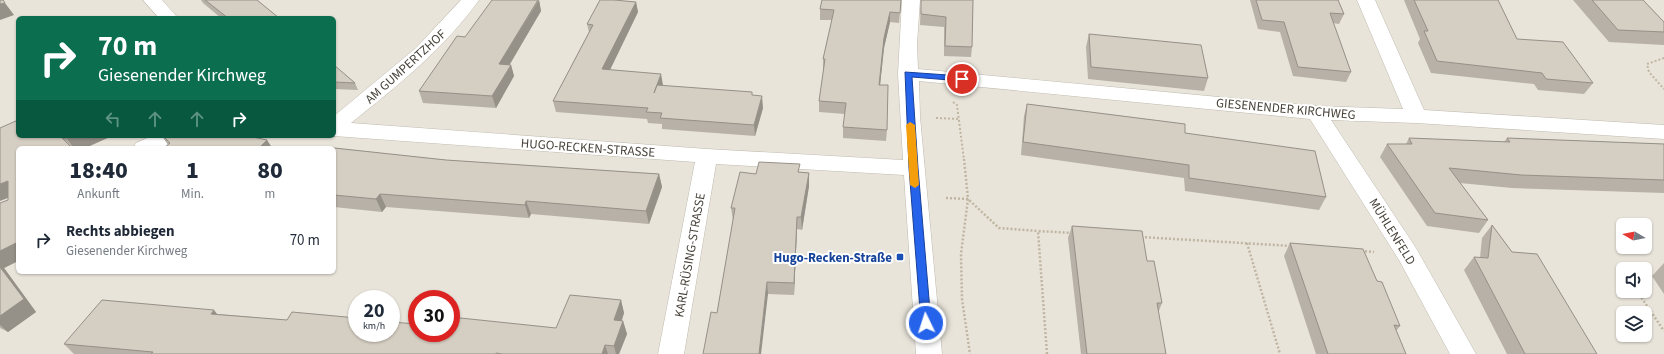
<!DOCTYPE html>
<html lang="de">
<meta charset="utf-8">
<style>
:root{--surface:#fff;--page:#f6f6f7;--text:#1f2937;--muted:#747a83}
body{margin:0;font-family:"Source Sans 3",sans-serif;background:var(--page);color:var(--text);height:100vh;display:flex;flex-direction:column;font-size:15px;white-space:nowrap}
*{box-sizing:border-box;margin:0}
p{font-size:13px;color:var(--muted)}
.icon{flex:none;width:22px;height:22px;fill:none;stroke:currentColor;stroke-width:2;stroke-linecap:round;stroke-linejoin:round}
.map{position:relative;flex:1;overflow:hidden}
.side{position:absolute;left:16px;top:146px;width:320px;height:128px;display:flex;flex-direction:column;background:var(--surface);border-radius:6px;box-shadow:0 1px 3px #0004}
.side>*{flex:none}
.banner{position:absolute;left:16px;top:16px;width:320px;height:122px;border-radius:6px;box-shadow:0 1px 3px #0004;background:#0b6e4f;color:#fff;overflow:hidden}
.needle{width:26px;rotate:280deg}
.controls{position:absolute;left:1616px;top:218px;display:grid;gap:8px}
.controls a{display:grid;place-items:center;width:36px;height:36px;border-radius:6px;background:var(--surface);box-shadow:0 1px 3px #0004;font-size:20px}
.speed{position:absolute;left:348px;top:290px;display:flex;gap:8px;font-size:20px;font-weight:700;text-align:center}
.speed>*{display:grid;place-content:center;width:52px;height:52px;border-radius:50%;background:var(--surface);box-shadow:0 1px 3px #0004;line-height:1}
.speed small{font-size:10px;font-weight:400}
.speed .limit{border:6px solid #d22;background:#fff;color:#111}
.pin{position:absolute;display:grid;place-items:center;width:34px;height:34px;color:#fff;margin:-17px;border:2px solid #fff;border-radius:50%;box-shadow:0 1px 4px #0007}
.me{position:absolute;width:44px;margin:-22px;rotate:356deg;stroke-linejoin:round;filter:drop-shadow(0 0 3px #0008)}
.turn{display:flex;align-items:center;gap:14px;height:84px;padding:0 16px;font-size:18px}
.turn .icon{width:52px;height:52px;stroke-width:2.5}
.turn b{display:block;font-size:28px;line-height:34px}
.lanes{display:flex;align-items:center;height:38px;padding:0 16px;background:#0003;justify-content:center;gap:20px;direction:ltr}
.lanes .off{opacity:.35}
.eta{display:flex;justify-content:space-evenly;align-items:center;height:68px;text-align:center}
.eta b{font-size:24px;font-weight:800;line-height:28px}
ul{padding:0;list-style:none}
li{display:flex;align-items:center;gap:12px;height:52px;padding:0 16px}
li div{flex:1}
li b{display:block;font-size:15px}
li em{font-style:normal}
.map>svg:first-child{display:block}
</style>
<div class="map">
<svg width="1664" height="354" viewBox="0 0 1664 354">
<rect width="100%" height="100%" fill="#f4f2ec"/>
<path fill="#e8e4da" fill-rule="evenodd" d="M0,0H1664V354H0ZM18,18H334V136H18ZM18,148H334V272H18ZM1623,225H1645V247H1623ZM1623,269H1645V291H1623ZM357,299H391V333H357ZM417,299H451V333H417ZM1623,313H1645V335H1623Z"/>
<g fill="none" stroke-linecap="round" stroke-linejoin="round">
<g stroke="#bfbaaf" stroke-width="1">
<g id="minor">
<polygon points="143,0 162,0 178,18 159,18"/>
<path d="M461,0H479C445,48 396,87 351,123L707,149L903,160L898,74L902,0H920L917,44L918,69L1316,106L1403,109L1357,0H1375L1424,110L1664,125V139L1416,123L1331,120L1416,248L1476,354H1450L1399,260L1310,119L919,81L920,117L942,354H916L904,175L716,164L684,354H658L695,162L334,136V116L416,48Z"/>
<path d="M152,136H181C172,151 149,148 133,148L136,143Z"/>
</g>
</g>
<g stroke="#c0b5a1" stroke-width="2" stroke-dasharray="2 2" stroke-linecap="butt">
<polyline points="1664,58 1647,64 1649,72 1664,89"/>
<polyline points="953,102 957,105 964,160"/>
<polyline points="936,118 960,119"/>
</g>
<g stroke="#c0b5a1" stroke-width="2.5" stroke-dasharray="2 2" stroke-linecap="butt">
<polyline points="964,159 968,199 961,254 962,299 970,354"/>
<polyline points="946,198 968,199 999,228 1038,231"/>
<polyline points="1141,237 1292,246"/>
<polyline points="1247,243 1280,354"/>
<polyline points="1361,251 1374,252"/>
<polyline points="1637,291 1664,331"/>
<polyline points="1047,354 1038,231 1072,233"/>
</g>
<use href="#minor" fill="#fff" fill-rule="evenodd"/>
</g>
<g fill="#b7b1a7">
<polygon points="201,0 257,0 279,18 221,18 203,3"/>
<polygon points="539,0 541,11 509,65 511,65 514,76 496,108 423,103 419,91 465,37"/>
<polygon points="901,0 899,23 890,22 884,48 880,85 887,130 886,141 843,138 843,127 845,114 819,112 819,101 824,69 823,69 823,59 832,20 820,20 820,9"/>
<polygon points="921,0 973,0 972,47 971,57 944,56 944,27 920,25"/>
<polygon points="1250,0 1338,0 1344,14 1339,24 1333,23 1351,72 1346,82 1293,76 1280,32 1258,29"/>
<polygon points="1404,0 1498,0 1517,39 1593,83 1584,94 1538,90 1534,84 1431,73 1418,43 1420,39"/>
<polygon points="1573,0 1643,0 1664,22 1664,45 1609,42"/>
<polygon points="636,2 638,12 610,70 663,86 753,96 763,108 755,136 662,129 662,124 648,123 647,119 556,112 553,101 589,32 587,24"/>
<polygon points="1089,34 1208,78 1204,91 1088,79 1086,47"/>
<polygon points="334,65 355,83 358,90 334,89"/>
<polygon points="1027,104 1185,133 1326,197 1319,210 1185,191 1184,178 1021,155 1024,116"/>
<polygon points="18,120 112,136 85,148 18,148 18,261 4,268 36,312 8,332 0,328 0,203 8,200"/>
<polygon points="162,136 248,136 267,140 272,148 164,148 168,145"/>
<polygon points="1409,138 1504,142 1507,138 1664,144 1664,193 1512,188 1460,183 1488,220 1479,233 1427,226 1380,157 1387,144 1406,144"/>
<polygon points="334,148 446,160 659,174 662,187 649,224 531,214 529,218 386,207 382,212 334,207"/>
<polygon points="800,172 809,173 809,186 802,230 797,229 794,295 768,294 717,313 733,220 731,208 756,174"/>
<polygon points="1492,225 1512,252 1597,354 1507,354 1464,270 1474,257 1480,258 1482,238"/>
<polygon points="1072,226 1147,261 1162,303 1158,313 1166,354 1081,354 1068,238"/>
<polygon points="1290,243 1377,281 1400,326 1396,331 1406,354 1316,354 1284,256"/>
<polygon points="1664,263 1664,294 1652,276"/>
<polygon points="621,300 624,313 622,321 623,321 627,334 619,354 74,354 64,344 217,314 287,320 417,324 556,328"/>
</g>
<g fill="#959088">
<polygon points="539,0 541,11 503,76 499,64"/>
<polygon points="636,2 638,12 605,80 602,69"/>
<polygon points="5,3 14,15 0,20 0,4"/>
<polygon points="890,12 890,22 884,48 879,95 879,85 884,38"/>
<polygon points="511,65 514,76 496,108 492,96"/>
<polygon points="661,74 663,85 656,104 654,93"/>
<polygon points="762,96 763,108 755,136 754,125"/>
<polygon points="75,136 112,136 85,148 74,148 67,139"/>
<polygon points="267,140 272,148 259,148"/>
<polygon points="809,173 809,186 802,230 801,217"/>
<polygon points="659,174 662,187 649,224 646,211"/>
<polygon points="8,181 18,194 0,201 0,184"/>
<polygon points="380,194 386,207 382,212 376,199"/>
<polygon points="526,201 531,214 529,218 525,205"/>
<polygon points="797,217 797,229 794,295 794,283"/>
<polygon points="18,242 18,261 4,268 36,312 8,332 0,325 0,251"/>
<polygon points="767,282 768,294 761,354 759,354"/>
<polygon points="621,300 624,313 617,333 614,320"/>
<polygon points="214,310 224,323 211,314"/>
<polygon points="623,321 627,334 619,354 616,354 614,346"/>
<polygon points="605,345 608,354 602,354"/>
</g>
<g fill="#d5cec2" stroke="#959088">
<polygon points="0,0 3,0 5,3 0,4"/>
<polygon points="205,0 257,0 279,18 228,18"/>
<polygon points="492,0 538,0 499,64 511,65 492,96 419,91 457,36 465,37"/>
<polygon points="600,0 614,0 636,2 602,69 661,74 654,93 657,85 752,92 752,95 762,96 754,125 660,118 662,113 646,112 648,108 553,101 593,25 587,24"/>
<polygon points="822,0 901,0 900,13 890,12 884,38 879,85 888,85 887,130 843,127 846,103 819,101 825,59 823,59 834,10 820,9"/>
<polygon points="921,0 973,0 972,47 945,46 946,17 921,14"/>
<polygon points="1256,0 1338,0 1344,14 1330,13 1351,72 1298,67 1284,22 1262,20"/>
<polygon points="1414,0 1498,0 1517,39 1563,42 1593,83 1546,79 1542,73 1437,61 1424,31 1428,31"/>
<polygon points="1592,0 1643,0 1664,22 1664,32 1618,30"/>
<polygon points="1089,34 1201,45 1208,78 1091,67"/>
<polygon points="334,65 355,83 334,82"/>
<polygon points="1027,104 1185,124 1185,133 1315,151 1326,197 1189,178 1189,165 1023,142"/>
<polygon points="18,120 18,136 75,136 67,139 62,138 72,148 18,148 18,242 0,251 0,203 8,200 8,181 0,184 0,128"/>
<polygon points="163,136 248,136 267,140 259,148 164,148 170,143"/>
<polygon points="1409,138 1510,142 1507,138 1664,144 1664,180 1521,175 1449,168 1488,220 1435,213 1387,144 1412,144"/>
<polygon points="325,147 446,160 659,174 646,211 526,201 525,205 380,194 376,199 334,195 334,148 324,148"/>
<polygon points="759,162 800,164 798,172 809,173 801,217 797,217 794,283 767,282 759,354 703,354 711,312 717,313 735,208 731,208 740,172 756,174"/>
<polygon points="1492,225 1512,252 1537,254 1597,354 1525,354 1474,257 1488,258"/>
<polygon points="1072,226 1142,231 1147,261 1154,261 1162,303 1157,303 1166,354 1087,354"/>
<polygon points="1290,243 1363,249 1377,281 1382,282 1400,326 1394,325 1406,354 1328,354"/>
<polygon points="0,267 24,299 0,316"/>
<polygon points="570,295 621,300 614,320 623,321 614,346 605,345 602,354 502,354 496,353 496,354 151,354 153,352 64,344 102,300 214,310 211,314 287,320 292,312 357,318 357,333 391,333 391,322 417,324 417,333 451,333 451,317 556,328"/>
</g>
<polygon fill="#2563eb" stroke="#184099" points="905,72 962,76 966,79 962,81 912,77 918,168 931,323 926,327 921,323 909,168"/>
<polygon fill="#f59e0b" points="910,122 915,125 919,185 915,188 910,185 906,125"/>
<rect fill="#1a4fb4" stroke="#fff" stroke-width="1.5" x="896" y="253" width="8" height="8" rx="2"/>
<g text-anchor="middle" stroke-width="4" stroke-linejoin="round" paint-order="stroke">
<g font-size="13" fill="#48433a" stroke="#fff">
<text transform="translate(405 66) rotate(-42)" y="5">AM GUMPERTZHOF</text>
<text transform="translate(1286 108) rotate(5)" y="5">GIESENENDER KIRCHWEG</text>
<text transform="translate(588 147) rotate(4)" y="5">HUGO-RECKEN-STRASSE</text>
<text transform="translate(1393 231) rotate(58)" y="5">MÜHLENFELD</text>
<text transform="translate(689 255) rotate(-80)" y="5">KARL-RÜSING-STRASSE</text>
</g>
<g font-size="13" font-weight="bold" fill="#164399" stroke="#fff" text-anchor="end">
<text x="892" y="262">Hugo-Recken-Straße</text>
</g>
</g>
</svg>
<div class="controls">
<a><svg class="needle" viewBox="-14 -14 28 28"><path d="M0-13l5 13h-10z" fill="#e53935"/><path d="M0 13l5-13h-10z" fill="#747a83"/></svg></a>
<a><svg class="icon" aria-label="sound" viewBox="0 0 24 24"><path d="M4 9h4l5-4v14l-5-4H4zM17 9q2 3 0 6"/></svg></a>
<a><svg class="icon" aria-label="layers" viewBox="0 0 24 24"><path d="M12 4l9 5-9 5-9-5zM3 14l9 5 9-5"/></svg></a>
</div>
<div class="speed"><div>20<small>km/h</small></div><div class="limit">30</div></div>
<div class="pin" style="left:962px;top:79px;background:#d93025"><svg class="icon" aria-label="arrive" viewBox="0 0 24 24"><path d="M6 21V4h12l-3 4 3 4H6"/></svg></div>
<svg class="me" style="left:926px;top:323px" viewBox="-20 -20 40 40"><circle r="17" fill="#2563eb" stroke="#fff" stroke-width="3"/><path d="M0-11L8 9 0 5-8 9z" fill="#fff"/></svg>
<div class="banner">
<div class="turn"><svg class="icon" aria-label="right" viewBox="0 0 24 24"><path d="M7 20v-9h11M14 6l5 5-5 5"/></svg><div><b>70 m</b>Giesenender Kirchweg</div></div>
<div class="lanes"><svg class="icon off" aria-label="left" viewBox="0 0 24 24"><path d="M17 20v-9H6M10 6l-5 5 5 5"/></svg><svg class="icon off" aria-label="ahead" viewBox="0 0 24 24"><path d="M12 20V5M6 11l6-6 6 6"/></svg><svg class="icon off" aria-label="ahead" viewBox="0 0 24 24"><path d="M12 20V5M6 11l6-6 6 6"/></svg><svg class="icon" aria-label="right" viewBox="0 0 24 24"><path d="M7 20v-9h11M14 6l5 5-5 5"/></svg></div>
</div>
<section class="side">
<div class="eta">
<div><b>18:40</b><p>Ankunft</p></div>
<div><b>1</b><p>Min.</p></div>
<div><b>80</b><p>m</p></div>
</div>
<ul>
<li><svg class="icon" aria-label="right" viewBox="0 0 24 24"><path d="M7 20v-9h11M14 6l5 5-5 5"/></svg><div><b>Rechts abbiegen</b><p>Giesenender Kirchweg</p></div><em>70 m</em></li>
</ul>
</section>
</div>
